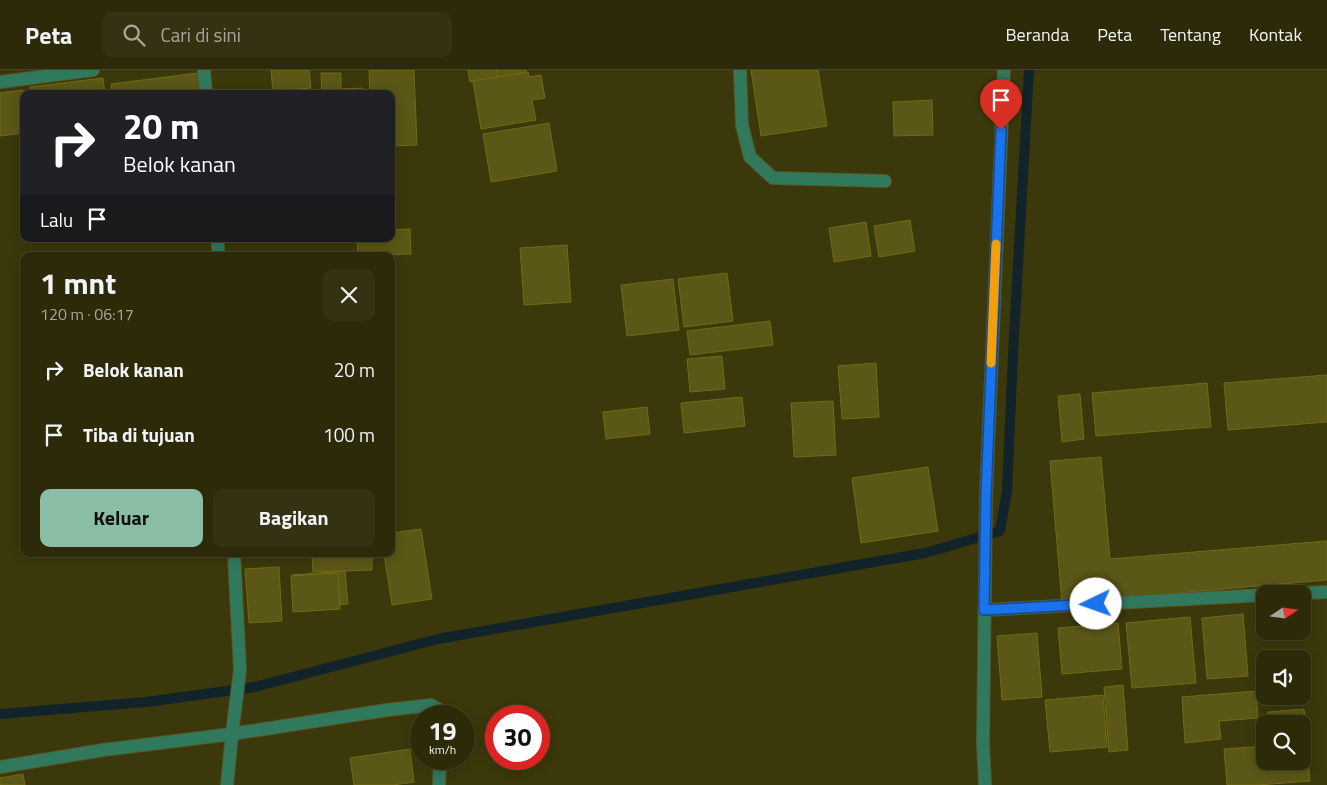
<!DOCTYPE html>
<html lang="id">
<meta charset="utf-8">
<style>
:root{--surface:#2c2a08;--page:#343212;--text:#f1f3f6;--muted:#a6a79c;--line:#484629;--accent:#8abfa5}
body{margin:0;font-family:"Titillium Web",sans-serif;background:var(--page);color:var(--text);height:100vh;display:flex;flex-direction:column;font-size:19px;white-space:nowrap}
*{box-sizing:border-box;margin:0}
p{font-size:16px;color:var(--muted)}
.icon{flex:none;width:28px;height:28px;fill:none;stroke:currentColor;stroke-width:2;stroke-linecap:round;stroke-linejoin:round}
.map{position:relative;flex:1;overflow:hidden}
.sheet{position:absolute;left:20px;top:182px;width:375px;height:305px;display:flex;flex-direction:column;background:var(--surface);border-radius:10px;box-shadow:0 2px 12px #0003,0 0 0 1px var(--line)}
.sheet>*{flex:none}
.guide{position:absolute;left:20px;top:20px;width:375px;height:152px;border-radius:10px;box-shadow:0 2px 12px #0003,0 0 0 1px var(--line);background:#202124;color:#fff;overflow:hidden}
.needle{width:32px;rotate:77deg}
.fabs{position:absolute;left:1256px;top:515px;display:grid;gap:10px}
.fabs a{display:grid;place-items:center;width:55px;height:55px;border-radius:10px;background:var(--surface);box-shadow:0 2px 12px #0003,0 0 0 1px var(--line);font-size:25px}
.speed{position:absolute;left:410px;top:635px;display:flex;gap:10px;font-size:25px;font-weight:700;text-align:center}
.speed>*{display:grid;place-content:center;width:65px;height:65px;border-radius:50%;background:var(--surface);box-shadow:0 2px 12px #0003,0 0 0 1px var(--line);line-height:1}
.speed small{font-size:12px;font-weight:400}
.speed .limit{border:8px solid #d22;background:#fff;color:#111}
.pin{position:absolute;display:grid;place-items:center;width:42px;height:42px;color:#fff;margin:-51px -21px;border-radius:50% 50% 50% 0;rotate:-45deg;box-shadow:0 0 5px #0007}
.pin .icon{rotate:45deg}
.me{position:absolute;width:55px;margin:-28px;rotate:267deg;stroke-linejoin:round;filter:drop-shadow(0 0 4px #0008)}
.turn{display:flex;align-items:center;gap:18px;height:105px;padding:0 20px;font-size:22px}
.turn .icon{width:65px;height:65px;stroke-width:2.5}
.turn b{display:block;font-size:35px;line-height:42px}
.then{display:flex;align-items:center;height:48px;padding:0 20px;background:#0003;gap:10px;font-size:19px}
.round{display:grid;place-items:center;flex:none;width:52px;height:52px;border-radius:10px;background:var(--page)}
.headline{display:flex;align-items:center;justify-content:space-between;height:85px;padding:0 20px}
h1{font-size:30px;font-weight:700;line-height:38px}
.button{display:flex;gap:10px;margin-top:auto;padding:10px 20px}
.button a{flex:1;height:58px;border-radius:10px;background:var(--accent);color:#111;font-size:20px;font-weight:700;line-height:58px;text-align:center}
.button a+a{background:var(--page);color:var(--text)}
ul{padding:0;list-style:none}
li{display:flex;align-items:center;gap:15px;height:65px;padding:0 20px}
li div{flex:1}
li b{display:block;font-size:19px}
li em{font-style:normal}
header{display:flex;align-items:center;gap:30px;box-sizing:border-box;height:70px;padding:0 25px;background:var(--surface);border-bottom:1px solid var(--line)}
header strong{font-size:24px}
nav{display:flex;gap:28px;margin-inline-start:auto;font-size:18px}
.search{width:350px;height:45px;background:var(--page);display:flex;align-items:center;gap:12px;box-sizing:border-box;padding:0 18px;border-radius:10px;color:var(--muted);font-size:19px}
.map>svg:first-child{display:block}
</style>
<header>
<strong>Peta</strong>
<div class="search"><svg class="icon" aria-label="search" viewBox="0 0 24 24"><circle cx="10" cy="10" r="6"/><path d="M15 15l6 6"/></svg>Cari di sini</div>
<nav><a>Beranda</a><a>Peta</a><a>Tentang</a><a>Kontak</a></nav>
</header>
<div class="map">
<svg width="1327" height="715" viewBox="0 0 1327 715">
<rect width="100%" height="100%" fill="#3b380b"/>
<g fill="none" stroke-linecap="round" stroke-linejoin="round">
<polyline stroke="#12232a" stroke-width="10" points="0,644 147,632 255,617 438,569 925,483 1000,461 1007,421 1013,284 1029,0"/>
</g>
<g fill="#5b5716" stroke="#726b11">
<polygon points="271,0 309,0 311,18 273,21"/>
<polygon points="369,0 414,0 417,75 391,76 391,24 370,24"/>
<polygon points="468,0 497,0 498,7 470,12"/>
<polygon points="497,0 526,0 526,2 498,7"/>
<polygon points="751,0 818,0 827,56 761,66"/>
<polygon points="528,2 529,7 541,5 545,28 532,30 536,50 481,59 473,11"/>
<polygon points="198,3 201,24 112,24 111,14"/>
<polygon points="321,3 341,3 341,19 363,18 363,24 322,24"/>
<polygon points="103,8 105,24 31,24 30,17"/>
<polygon points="23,20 24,63 0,66 0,23"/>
<polygon points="312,22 312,24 273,24"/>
<polygon points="932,30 933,65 894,66 893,32"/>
<polygon points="549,53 557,101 491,112 483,64"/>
<polygon points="910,150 915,181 879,187 874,156"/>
<polygon points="866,152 871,186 834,192 829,158"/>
<polygon points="410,159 411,184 358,186 357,169 391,169 391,160"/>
<polygon points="567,175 571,232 524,235 520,178"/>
<polygon points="727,203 733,251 684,257 678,209"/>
<polygon points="673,209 679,260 627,266 621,215"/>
<polygon points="770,251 773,275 690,285 687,261"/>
<polygon points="722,286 725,319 690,322 687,289"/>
<polygon points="876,293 879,347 842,349 838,296"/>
<polygon points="1327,305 1327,352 1228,360 1224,313"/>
<polygon points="1207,313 1211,357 1096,366 1092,323"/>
<polygon points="1080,324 1084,369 1062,372 1058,326"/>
<polygon points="742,327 745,356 684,363 681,333"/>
<polygon points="833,331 836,385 794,387 791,333"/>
<polygon points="647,337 650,364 606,369 603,342"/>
<polygon points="1101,387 1110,489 1327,471 1327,510 1062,533 1050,391"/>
<polygon points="928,397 938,461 861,473 852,408"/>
<polygon points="421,459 432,529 392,535 384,484 391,484 391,463"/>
<polygon points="312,484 372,484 372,500 313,502"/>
<polygon points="279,497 282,551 249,553 245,499"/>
<polygon points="345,501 348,534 294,538 292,505"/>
<polygon points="338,503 340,539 293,542 291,506"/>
<polygon points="1243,544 1248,606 1207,609 1202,548"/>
<polygon points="1190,547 1196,613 1132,618 1126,553"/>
<polygon points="1118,553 1122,599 1062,604 1058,558"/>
<polygon points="1037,563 1042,627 1002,630 997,566"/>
<polygon points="1123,615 1128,680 1109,682 1104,617"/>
<polygon points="1256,621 1258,648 1219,651 1221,669 1185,673 1182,627"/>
<polygon points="1103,625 1107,677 1050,682 1045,630"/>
<polygon points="1304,639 1310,711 1258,715 1227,715 1224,679 1265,676 1265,691 1302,691 1302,654 1269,654 1268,642"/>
<polygon points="410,679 414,712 393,715 354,715 350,688"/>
<polygon points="23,704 25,715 0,715 0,708"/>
</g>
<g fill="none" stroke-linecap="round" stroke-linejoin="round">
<g stroke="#58562a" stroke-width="14">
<g id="minor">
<polyline points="204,0 206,24"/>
<polyline points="740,0 742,55 750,87 773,108 885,111"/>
<polyline points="0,12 93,0"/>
<polyline points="218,169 218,186"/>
<polyline points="1287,524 1327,522"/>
<polyline points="984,540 1265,525"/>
<polyline points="0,697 103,680 232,664 387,640 431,635 438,639 441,646"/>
<polyline points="227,715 232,664 240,600 234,484"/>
<polyline points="439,715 440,689"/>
<polyline points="985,715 983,672 986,425 1004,0"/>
</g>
</g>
<use href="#minor" stroke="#30795d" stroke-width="12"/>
</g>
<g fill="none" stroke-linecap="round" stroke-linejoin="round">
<g stroke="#114b97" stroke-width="12">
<polyline id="route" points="1001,60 986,425 984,540 1096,534"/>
</g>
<use href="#route" stroke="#1a73e8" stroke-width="9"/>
<polyline stroke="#f59e0b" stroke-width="9" points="991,293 996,174"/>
</g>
</svg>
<div class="fabs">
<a><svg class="needle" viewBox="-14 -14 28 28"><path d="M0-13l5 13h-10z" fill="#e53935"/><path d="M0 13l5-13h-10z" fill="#a6a79c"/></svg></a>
<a><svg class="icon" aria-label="sound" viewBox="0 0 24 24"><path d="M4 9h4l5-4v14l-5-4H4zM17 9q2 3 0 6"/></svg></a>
<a><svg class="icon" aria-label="search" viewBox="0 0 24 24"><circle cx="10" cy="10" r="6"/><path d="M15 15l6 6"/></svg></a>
</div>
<div class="speed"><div>19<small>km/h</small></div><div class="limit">30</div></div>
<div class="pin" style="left:1001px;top:60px;background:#d93025"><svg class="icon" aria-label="arrive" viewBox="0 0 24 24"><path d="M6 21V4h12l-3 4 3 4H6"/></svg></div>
<svg class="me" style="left:1096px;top:534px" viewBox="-20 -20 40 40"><circle r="19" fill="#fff"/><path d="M0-13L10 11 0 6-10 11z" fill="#1a73e8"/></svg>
<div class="guide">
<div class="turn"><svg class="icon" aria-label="right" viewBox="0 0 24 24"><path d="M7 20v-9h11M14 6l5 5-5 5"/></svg><div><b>20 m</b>Belok kanan</div></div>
<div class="then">Lalu<svg class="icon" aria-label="arrive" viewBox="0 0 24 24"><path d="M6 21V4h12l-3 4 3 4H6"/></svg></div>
</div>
<section class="sheet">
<div class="headline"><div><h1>1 mnt</h1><p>120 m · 06:17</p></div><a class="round"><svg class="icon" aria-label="close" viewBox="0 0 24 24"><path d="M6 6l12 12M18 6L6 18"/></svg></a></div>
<ul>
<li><svg class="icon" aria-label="right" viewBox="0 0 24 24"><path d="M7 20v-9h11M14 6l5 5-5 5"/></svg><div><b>Belok kanan</b></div><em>20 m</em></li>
<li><svg class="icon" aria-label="arrive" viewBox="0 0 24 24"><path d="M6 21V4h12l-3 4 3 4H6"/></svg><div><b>Tiba di tujuan</b></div><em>100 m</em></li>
</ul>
<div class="button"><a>Keluar</a><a>Bagikan</a></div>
</section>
</div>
